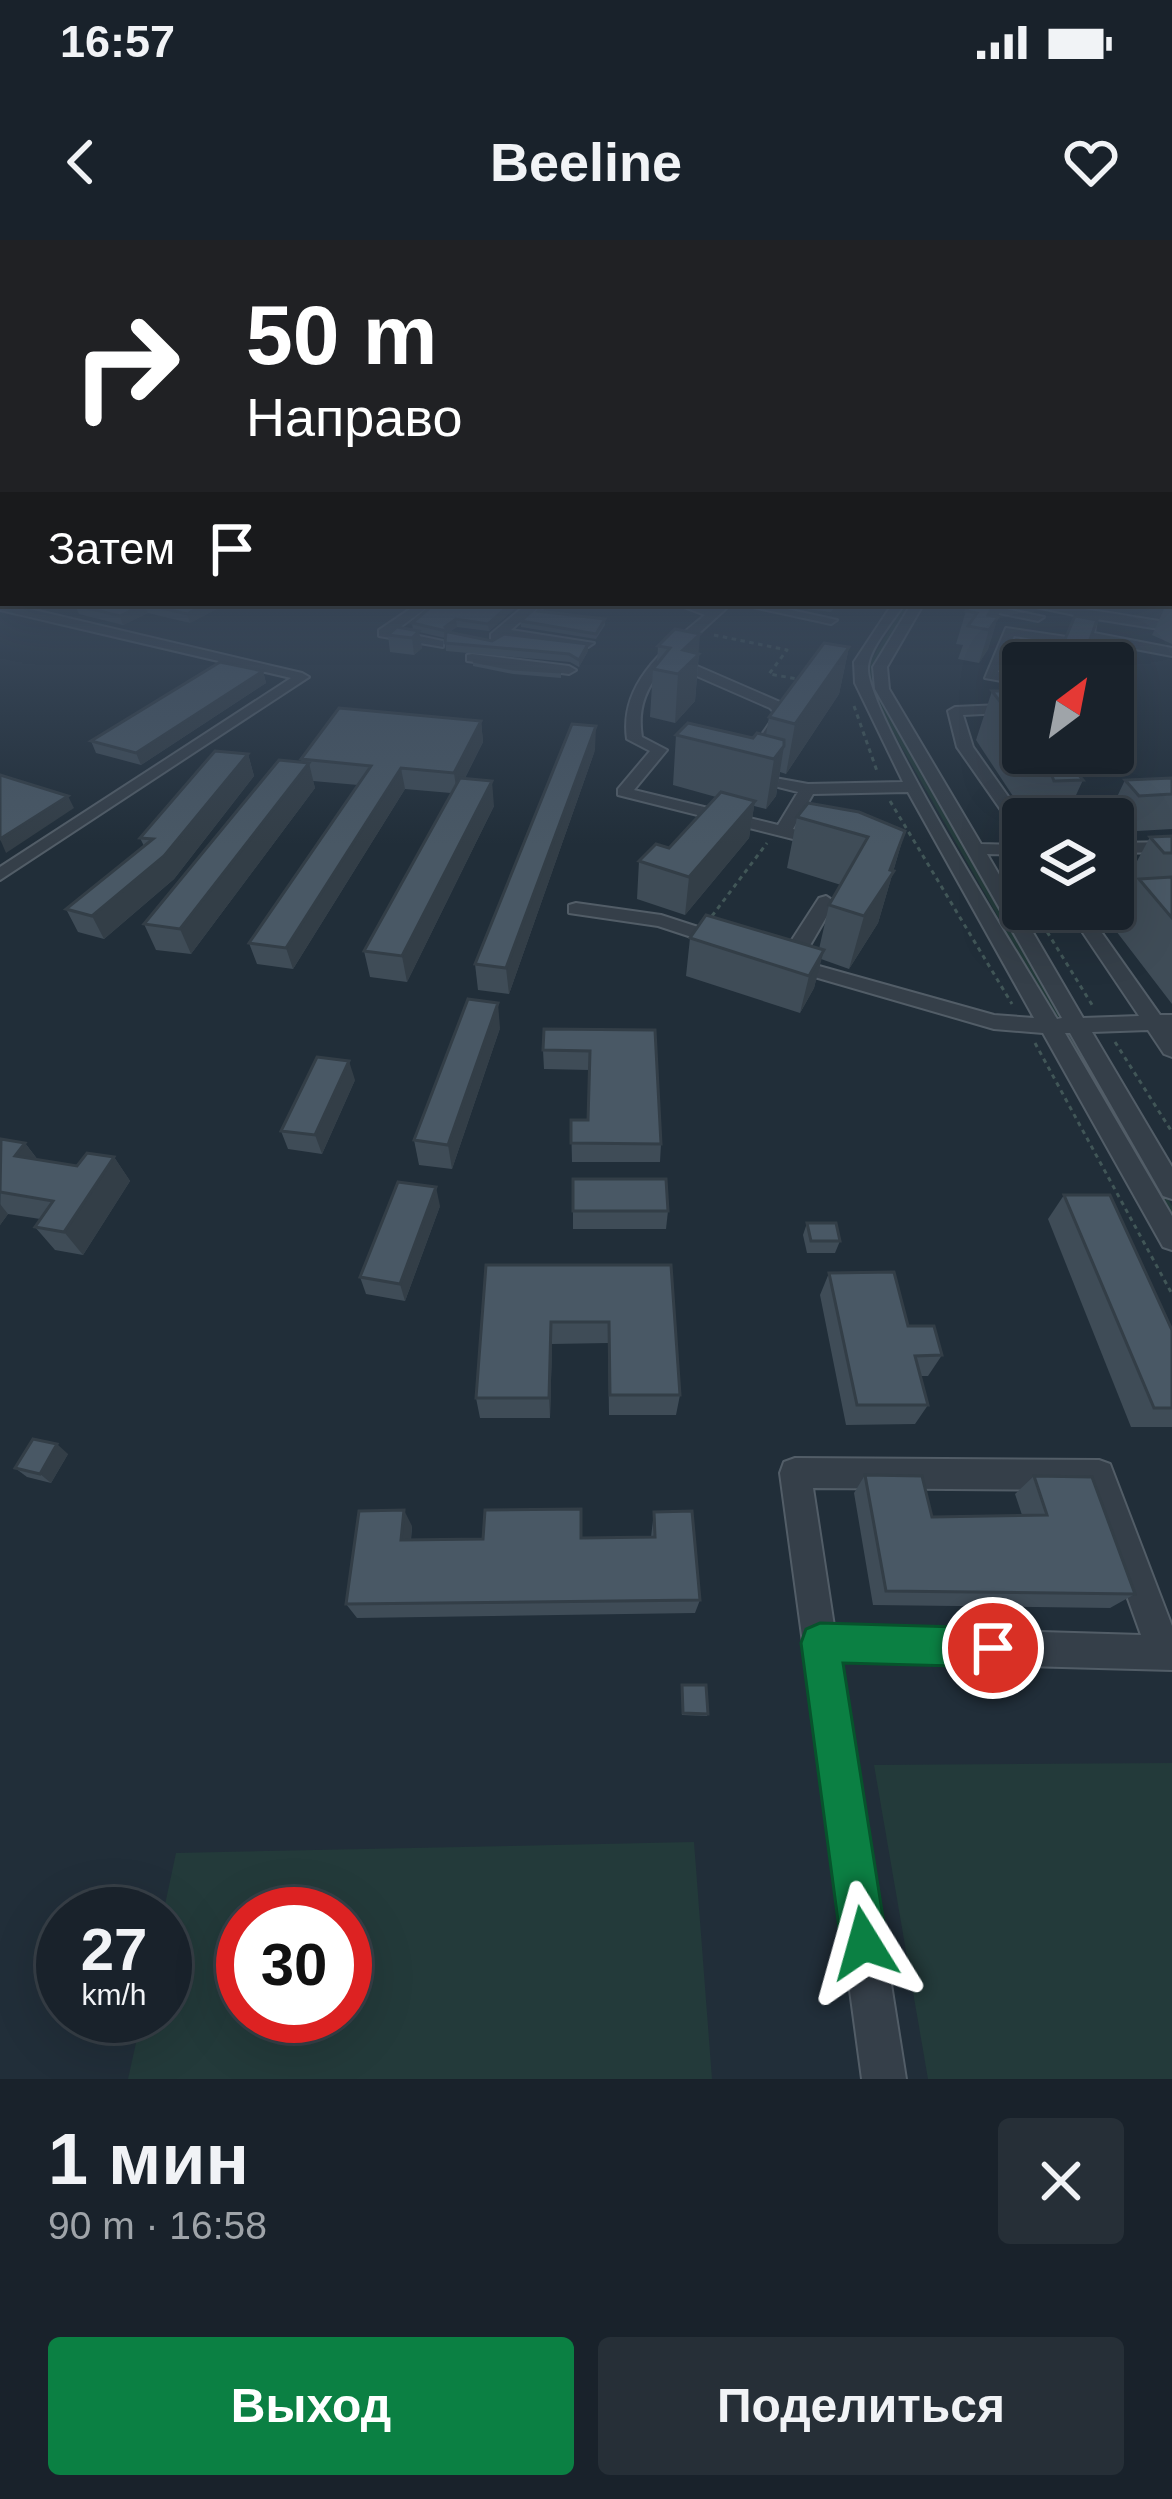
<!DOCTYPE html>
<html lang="ru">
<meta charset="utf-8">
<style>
:root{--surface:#19222b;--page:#262f37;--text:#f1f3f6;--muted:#9fa4a9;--line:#373f47;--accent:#0b8043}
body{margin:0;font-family:Arial,sans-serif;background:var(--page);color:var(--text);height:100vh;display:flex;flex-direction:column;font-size:45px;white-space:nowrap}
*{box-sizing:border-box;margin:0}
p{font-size:39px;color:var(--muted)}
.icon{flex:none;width:66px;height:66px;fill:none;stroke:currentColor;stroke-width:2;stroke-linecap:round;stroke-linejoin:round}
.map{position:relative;height:1839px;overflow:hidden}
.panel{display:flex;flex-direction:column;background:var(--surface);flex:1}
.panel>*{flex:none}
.banner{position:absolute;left:0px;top:0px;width:1173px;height:366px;box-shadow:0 12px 48px #0002,0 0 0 3px var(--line);background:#202124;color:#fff;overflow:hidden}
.needle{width:78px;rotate:32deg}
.fabs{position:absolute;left:1002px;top:402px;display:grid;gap:24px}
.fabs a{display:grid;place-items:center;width:132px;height:132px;border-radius:12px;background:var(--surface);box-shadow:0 12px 48px #0002,0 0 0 3px var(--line);font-size:60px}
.speed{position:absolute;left:36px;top:1647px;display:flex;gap:24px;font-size:60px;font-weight:700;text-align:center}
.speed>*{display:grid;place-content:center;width:156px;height:156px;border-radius:50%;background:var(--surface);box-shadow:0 12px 48px #0002,0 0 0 3px var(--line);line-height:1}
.speed small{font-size:30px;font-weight:400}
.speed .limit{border:18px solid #d22;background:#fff;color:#111}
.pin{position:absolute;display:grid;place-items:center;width:102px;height:102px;color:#fff;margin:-51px;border:6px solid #fff;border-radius:50%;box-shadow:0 3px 12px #0007}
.me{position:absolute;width:132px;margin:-66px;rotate:352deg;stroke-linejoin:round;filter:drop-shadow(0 0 9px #0008)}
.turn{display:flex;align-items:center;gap:42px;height:252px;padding:0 48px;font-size:54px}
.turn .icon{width:156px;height:156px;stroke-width:2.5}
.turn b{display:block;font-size:84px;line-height:102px}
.then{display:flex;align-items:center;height:114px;padding:0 48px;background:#0003;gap:24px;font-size:45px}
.round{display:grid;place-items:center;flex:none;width:126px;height:126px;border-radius:12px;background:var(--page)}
.summary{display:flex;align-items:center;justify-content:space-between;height:204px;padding:0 48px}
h1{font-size:72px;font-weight:600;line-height:90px}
.primary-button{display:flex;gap:24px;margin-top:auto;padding:24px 48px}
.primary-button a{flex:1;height:138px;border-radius:12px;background:var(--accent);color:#fff;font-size:48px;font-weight:600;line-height:138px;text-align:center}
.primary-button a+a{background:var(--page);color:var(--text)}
.status{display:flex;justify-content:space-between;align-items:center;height:84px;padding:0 60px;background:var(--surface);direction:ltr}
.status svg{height:33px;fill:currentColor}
header{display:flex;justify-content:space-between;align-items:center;height:156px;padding:0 48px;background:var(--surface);font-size:54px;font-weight:600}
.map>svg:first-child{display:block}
</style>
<div class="status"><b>16:57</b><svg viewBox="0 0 49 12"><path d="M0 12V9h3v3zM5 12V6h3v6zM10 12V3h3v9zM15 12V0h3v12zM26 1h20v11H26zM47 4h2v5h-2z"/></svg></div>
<header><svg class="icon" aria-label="back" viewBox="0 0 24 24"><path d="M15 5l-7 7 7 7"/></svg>Beeline<svg class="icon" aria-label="heart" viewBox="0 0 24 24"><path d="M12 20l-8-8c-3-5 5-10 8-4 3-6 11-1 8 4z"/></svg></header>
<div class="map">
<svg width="1172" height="1839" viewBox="0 0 1172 1839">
<rect width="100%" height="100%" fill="#212e39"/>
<g fill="#233a3a" fill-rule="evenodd">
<polygon points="906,363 912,363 873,428 882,462 1172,966 1172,983 876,462 867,427"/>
<polygon points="1172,1523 1172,1839 928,1839 874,1525"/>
<path d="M694,1602L712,1839H128L142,1776H165L163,1674L176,1613ZM243,1674H345V1776H243Z"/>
</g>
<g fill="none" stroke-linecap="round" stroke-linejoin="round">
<g stroke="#525d67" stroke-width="4">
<g id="minor">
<polygon points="0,362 302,433 309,437 0,640 0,627 291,438 0,370"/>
<polygon points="419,363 433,363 395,391 443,401 443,407 379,396 379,390"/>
<polygon points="528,363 541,363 511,390 594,403 588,407 503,397 491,400 491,394"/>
<path d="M673,363L712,369L719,363H732L674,416L780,462L790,474L775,496H765L763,493L776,474L770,468L667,423C647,446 637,466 642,497L667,510L634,550L778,585L798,552L742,538V532L808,544L903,542L855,443L854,422L893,363H905C894,380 870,407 868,427C864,470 1025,725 1057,779L1062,778L875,449L873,427L912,363H924L887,427L889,449L981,604L1023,605V615L987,614L1083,778L1139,776L1067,669H1085L1160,775H1172V817L1164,814L1148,790L1092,792L1172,927V959L1163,956L1070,793H1065L1172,976V1010L1163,1007L1043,793L994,789L780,727L777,723L819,658L826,656L835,662L801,721L994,775L1034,778L908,552L813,554L793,589L827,597V605L821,606L618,555V549L650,511L627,499C619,443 665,408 705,375Z"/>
<polygon points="734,363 760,363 837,380 831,384"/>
<polygon points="950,363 977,363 1044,377 1038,381"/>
<polygon points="1017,363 1046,363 1172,383 1172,391 1096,379 1094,393 1172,408 1172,416 1093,401 1086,408 1057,403 1049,423 1035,423 1044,401 1014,396 998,432 1023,437 1023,445 985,438 1006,388 1080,399 1084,377"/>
<polygon points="472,414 569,426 576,430 569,434 467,421 467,415"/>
<polygon points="1023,464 1023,472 963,475 973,507 1024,579 1023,594 1017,593 957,507 948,471 955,467"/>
<polygon points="1165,559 1172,562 1172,577 1161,569 1082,572 1074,567 1082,562"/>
<polygon points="1172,602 1172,612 1113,613 1113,603"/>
<polygon points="1172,628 1172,638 1113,640 1113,630"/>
<polygon points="576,663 661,675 732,698 735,702 725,708 658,686 569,673 569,665"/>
<path d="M795,1218L1099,1220L1110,1224L1172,1386V1430L840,1421L906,1839H862L780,1233L784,1222ZM813,1248L1089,1250L1141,1395L834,1386Z"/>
</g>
</g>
<g stroke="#415657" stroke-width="3" stroke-dasharray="4.5 4.5" stroke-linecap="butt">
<polyline points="714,395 787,410 769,434 798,439"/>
<polyline points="854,466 877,531"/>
<polyline points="890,561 1012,764"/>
<polyline points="1033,669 1094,768"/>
<polyline points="712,676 767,603"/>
<polyline points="1115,802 1172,892"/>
<polyline points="1035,803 1172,1054"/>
</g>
<use href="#minor" fill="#353f49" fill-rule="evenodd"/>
</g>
<g fill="#3f4c57">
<polygon points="79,363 228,363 190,383 148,373 123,385 79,374 75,365"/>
<polygon points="508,363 521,363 489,391 457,387 449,392 492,401 588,411 579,427 570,422 446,411 445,398 419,392 422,408 414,415 390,412 388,395 413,390 412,383 504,365"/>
<polygon points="541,363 546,363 547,367 542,371 605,379 605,385 596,399 521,387 521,381"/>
<polygon points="807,363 838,363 831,372 806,369"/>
<polygon points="1002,363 988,409 979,423 958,419 963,405 956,404 966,371"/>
<polygon points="1167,363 1172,364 1172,404 1152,395"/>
<polygon points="1075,376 1097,380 1081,423 1056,423"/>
<polygon points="658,406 699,414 695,461 675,483 650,477 653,429 657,424"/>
<polygon points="849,407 839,454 786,534 780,532 776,556 766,569 754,566 749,598 685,675 637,659 639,621 669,608 716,557 673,545 676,495 753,498 766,495 769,477"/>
<polygon points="473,421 561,432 561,438 513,434 473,426"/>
<polygon points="263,431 266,443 141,525 96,513 91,501"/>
<polygon points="992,451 1023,471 1023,513 1060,513 1083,540 1065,579 1028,579 976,500"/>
<polygon points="481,481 483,502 465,538 494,566 407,742 370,737 364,711 451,553 405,549 293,729 257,724 249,703 358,545 313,541 315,548 191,714 156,710 144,684 302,523 301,519"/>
<polygon points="595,510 509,754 478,750 475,724"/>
<polygon points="248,514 254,536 174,639 104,699 78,692 66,669 144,606 140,598"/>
<polygon points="1172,538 1172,589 1120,592 1113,583 1113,579 1108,576 1125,540"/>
<polygon points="797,577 905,591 878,683 849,729 821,719 814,748 800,773 686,736 690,698 819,709 829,665 841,645 787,628"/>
<polygon points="1172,596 1172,764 1113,687 1129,658 1122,649 1150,597"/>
<polygon points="500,788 452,929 419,925 414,900"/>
<polygon points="655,790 661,904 660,922 572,922 571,880 588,880 589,830 544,829 543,810"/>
<polygon points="355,840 322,914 288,909 281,891"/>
<polygon points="1,899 25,903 38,920 77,926 114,917 130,941 83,1015 55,1010 35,987 40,979 8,974 0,985"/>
<polygon points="573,939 668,971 666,989 573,989"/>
<polygon points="1064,955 1172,1090 1172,1187 1131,1187 1048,979"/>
<polygon points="440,966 405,1061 366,1054 360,1037"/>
<polygon points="807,983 840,1001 835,1013 807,1013 803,995"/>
<polygon points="486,1025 671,1025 680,1155 676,1175 609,1175 608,1103 552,1104 550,1178 480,1178 476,1158"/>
<polygon points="829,1033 908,1086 942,1115 928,1136 921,1136 928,1165 915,1184 846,1185 820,1055"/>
<polygon points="68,1214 51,1243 27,1237 15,1228"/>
<polygon points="865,1235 932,1277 1022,1275 1015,1254 1034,1236 1135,1354 1110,1368 873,1365 854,1253"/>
<polygon points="654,1272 700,1360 695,1373 357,1378 346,1364 412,1286 411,1300 651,1297"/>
<polygon points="682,1445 708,1474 707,1476 682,1475"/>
</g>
<g fill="#333e47">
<polygon points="208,363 228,363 190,383 187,374"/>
<polygon points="512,363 521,363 489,391 488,384"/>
<polygon points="996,363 1002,363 998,377 988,375"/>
<polygon points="144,364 148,373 123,385 120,376"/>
<polygon points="998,377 988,409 979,423 989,390"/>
<polygon points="456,379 457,387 446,394 445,387"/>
<polygon points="419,391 422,408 414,415 412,398"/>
<polygon points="700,394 695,461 675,483 678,434 683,410"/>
<polygon points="588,404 588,411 579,427 579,420"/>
<polygon points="849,407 839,454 786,534 795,484"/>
<polygon points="263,431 266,443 141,525 136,513"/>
<polygon points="481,481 483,502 457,554 454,533"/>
<polygon points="596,486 595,510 509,754 506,728"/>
<polygon points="784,506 776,556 766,569 774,519"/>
<polygon points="248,514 254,536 174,639 104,699 92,676"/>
<polygon points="309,523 315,548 191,714 180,689"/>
<polygon points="401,528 405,549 293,729 286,708"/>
<polygon points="492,541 494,566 407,742 402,716"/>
<polygon points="68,556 74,568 6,613 0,599"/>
<polygon points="755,561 749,598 685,675 689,637"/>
<polygon points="905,591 878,683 849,729 864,676 890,630"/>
<polygon points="824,710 814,748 800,773 809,736"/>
<polygon points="498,763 500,788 452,929 448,905"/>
<polygon points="349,821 355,840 322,914 315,895"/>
<polygon points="25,903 43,927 15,916"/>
<polygon points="114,917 130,941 83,1015 64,992"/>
<polygon points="436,947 440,966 405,1061 400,1044"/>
<polygon points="0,964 8,974 0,985"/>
<polygon points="551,1082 552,1104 550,1178 549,1158"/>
<polygon points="57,1204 68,1214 51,1243 40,1234"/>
<polygon points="404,1270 412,1286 409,1316 401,1300"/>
</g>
<g fill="#495865" stroke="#333e47" stroke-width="3">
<polygon points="79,363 208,363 187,374 144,364 120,376 75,365"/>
<polygon points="435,363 479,363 504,365 512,363 488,384 456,379 445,387 448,392 492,401 504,394 588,404 579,420 569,414 445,403 446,391 412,383"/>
<polygon points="541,363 545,363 538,371 605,379 596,394 521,381"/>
<polygon points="972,363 996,363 988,375 998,377 989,390 968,386 977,373 966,371"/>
<polygon points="1075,376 1097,380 1087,408 1063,404"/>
<polygon points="397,387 419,391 412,398 388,395"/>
<polygon points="675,389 700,394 683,410 699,414 678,434 653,429 670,408 658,406"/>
<polygon points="824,403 849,407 795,484 769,477"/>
<polygon points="473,421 561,432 513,429"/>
<polygon points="220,422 263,431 136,513 91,501"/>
<polygon points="992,451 1006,451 1023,471 1023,492"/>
<polygon points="339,468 481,481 454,533 401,528 286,708 249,703 371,526 301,519"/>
<polygon points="688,483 753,498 757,493 784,500 784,506 774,519 676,495"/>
<polygon points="572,484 596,486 506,728 475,724"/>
<polygon points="215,511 248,514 164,616 92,676 66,669 153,599 140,598"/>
<polygon points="1039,513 1060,513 1083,540 1054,541 1048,526"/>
<polygon points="279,520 309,523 180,689 144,684"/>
<polygon points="0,535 68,556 0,599"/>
<polygon points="460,538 492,541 402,716 364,711"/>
<polygon points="1172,538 1172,554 1139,556 1125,540"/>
<polygon points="721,552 755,561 689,637 639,621 656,604 669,608"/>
<polygon points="808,563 859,572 905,591 890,630 894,631 864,676 829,665 868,597 797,577"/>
<polygon points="1172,596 1172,613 1164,613 1150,597"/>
<polygon points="1172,637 1172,678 1139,639"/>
<polygon points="706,675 824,710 809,736 690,698"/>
<polygon points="468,759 498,763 448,905 414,900"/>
<polygon points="544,789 655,790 661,904 571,903 571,880 588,880 590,811 543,810"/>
<polygon points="317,817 349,821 315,895 281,891"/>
<polygon points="1,899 25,903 15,916 77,926 87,913 114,917 64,992 35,987 53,961 0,952"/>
<polygon points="573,939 666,939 668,971 573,971"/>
<polygon points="398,942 436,947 400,1044 360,1037"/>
<polygon points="1064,955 1110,955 1172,1090 1172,1168 1154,1168"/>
<polygon points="807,983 836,983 840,1001 811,1001"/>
<polygon points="486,1025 671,1025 680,1155 610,1155 609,1082 551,1082 549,1158 476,1158"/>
<polygon points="894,1032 908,1086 934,1086 942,1115 915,1116 928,1165 857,1165 829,1033"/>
<polygon points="33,1199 57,1204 40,1234 15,1228"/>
<polygon points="865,1235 922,1236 932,1277 1047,1275 1034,1236 1092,1237 1135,1354 886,1351"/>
<polygon points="581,1269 581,1298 655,1297 654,1272 692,1271 700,1360 346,1364 359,1271 404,1270 401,1300 483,1299 485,1270"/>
<polygon points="682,1445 706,1445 708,1474 683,1473"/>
</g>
<linearGradient id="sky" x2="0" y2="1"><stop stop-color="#12191f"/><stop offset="0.58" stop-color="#3d4c5f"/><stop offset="1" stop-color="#3d4c5f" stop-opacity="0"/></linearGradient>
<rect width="1172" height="605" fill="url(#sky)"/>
<polygon fill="#0b8043" stroke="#07532c" stroke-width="3" points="820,1383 993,1388 1007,1394 1012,1408 1007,1422 993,1427 843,1423 887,1703 881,1719 864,1726 848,1719 841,1703 801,1403 806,1389"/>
</svg>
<div class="fabs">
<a><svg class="needle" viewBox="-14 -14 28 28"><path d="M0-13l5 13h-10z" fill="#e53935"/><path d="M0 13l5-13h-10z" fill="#9fa4a9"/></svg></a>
<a><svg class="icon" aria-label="layers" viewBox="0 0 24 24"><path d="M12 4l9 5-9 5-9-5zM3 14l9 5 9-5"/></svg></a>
</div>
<div class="speed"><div>27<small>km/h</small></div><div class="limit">30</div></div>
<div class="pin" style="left:993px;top:1408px;background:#d93025"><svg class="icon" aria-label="arrive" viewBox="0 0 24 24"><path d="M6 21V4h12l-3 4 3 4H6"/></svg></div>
<svg class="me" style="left:864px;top:1703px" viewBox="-20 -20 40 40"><path d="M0-17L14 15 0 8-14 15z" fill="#0b8043" stroke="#fff" stroke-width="4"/></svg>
<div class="banner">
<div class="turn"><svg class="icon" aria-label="right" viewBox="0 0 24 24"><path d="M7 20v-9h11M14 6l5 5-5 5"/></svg><div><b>50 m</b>Направо</div></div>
<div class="then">Затем<svg class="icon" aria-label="arrive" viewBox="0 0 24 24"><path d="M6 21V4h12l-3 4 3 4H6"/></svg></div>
</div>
</div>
<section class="panel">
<div class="summary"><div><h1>1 мин</h1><p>90 m · 16:58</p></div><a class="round"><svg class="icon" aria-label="close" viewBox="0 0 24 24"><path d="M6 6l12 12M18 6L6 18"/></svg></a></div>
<div class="primary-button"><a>Выход</a><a>Поделиться</a></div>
</section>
